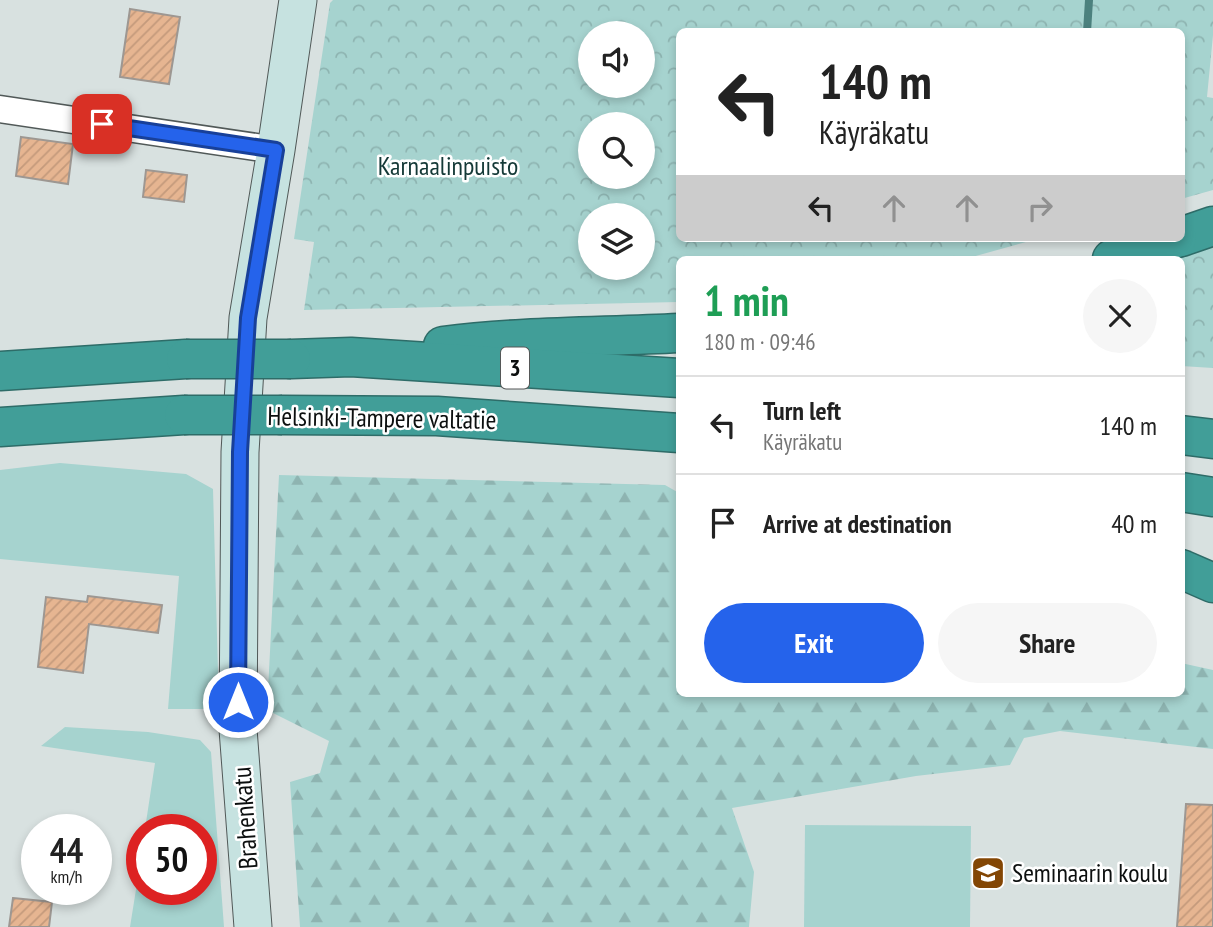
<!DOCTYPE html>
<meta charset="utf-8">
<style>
:root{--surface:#fff;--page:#f6f6f6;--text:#222;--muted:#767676;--line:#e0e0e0;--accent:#2563eb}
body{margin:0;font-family:"PT Sans Narrow",sans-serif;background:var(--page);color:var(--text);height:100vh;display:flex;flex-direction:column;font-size:26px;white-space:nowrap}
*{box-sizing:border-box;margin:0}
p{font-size:23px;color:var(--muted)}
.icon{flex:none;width:38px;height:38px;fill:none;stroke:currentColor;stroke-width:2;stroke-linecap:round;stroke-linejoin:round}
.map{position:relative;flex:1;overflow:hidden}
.drawer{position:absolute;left:676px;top:256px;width:509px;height:441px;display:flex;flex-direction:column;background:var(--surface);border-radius:10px;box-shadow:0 4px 10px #0003}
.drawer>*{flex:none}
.guide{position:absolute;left:676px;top:28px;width:509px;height:214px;border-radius:10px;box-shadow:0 4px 10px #0003;background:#fff;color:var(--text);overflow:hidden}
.buttons{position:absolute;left:578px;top:21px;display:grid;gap:14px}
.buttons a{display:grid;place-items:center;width:77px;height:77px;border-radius:50%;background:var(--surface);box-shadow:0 4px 10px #0003;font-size:35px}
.speed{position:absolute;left:21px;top:814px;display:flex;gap:14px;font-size:35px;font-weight:700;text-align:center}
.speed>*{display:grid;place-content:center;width:91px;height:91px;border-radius:50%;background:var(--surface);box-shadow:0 4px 10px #0003;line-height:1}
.speed small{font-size:18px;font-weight:400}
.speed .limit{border:10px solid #d22;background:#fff;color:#111}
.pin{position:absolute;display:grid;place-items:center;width:60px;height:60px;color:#fff;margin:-30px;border-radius:14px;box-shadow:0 4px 10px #0006}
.me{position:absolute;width:77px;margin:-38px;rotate:0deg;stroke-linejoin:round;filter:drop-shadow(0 0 5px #0008)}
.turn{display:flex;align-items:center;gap:24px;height:147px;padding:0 28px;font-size:32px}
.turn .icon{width:91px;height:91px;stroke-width:2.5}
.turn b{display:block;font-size:49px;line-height:60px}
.lanes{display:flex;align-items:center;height:66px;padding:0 28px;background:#0003;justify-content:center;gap:35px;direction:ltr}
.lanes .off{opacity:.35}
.round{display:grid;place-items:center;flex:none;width:74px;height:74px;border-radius:37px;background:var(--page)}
.head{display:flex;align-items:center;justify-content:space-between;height:119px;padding:0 28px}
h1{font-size:42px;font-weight:700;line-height:52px;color:#1e9e55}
.cta{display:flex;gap:14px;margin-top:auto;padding:14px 28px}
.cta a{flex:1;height:80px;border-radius:42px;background:var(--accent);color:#fff;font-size:28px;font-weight:700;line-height:80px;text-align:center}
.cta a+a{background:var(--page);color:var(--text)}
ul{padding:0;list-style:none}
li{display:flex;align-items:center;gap:21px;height:98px;padding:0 28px;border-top:2px solid var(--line)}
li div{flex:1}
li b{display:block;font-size:26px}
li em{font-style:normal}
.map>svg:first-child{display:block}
</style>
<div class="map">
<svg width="1213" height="927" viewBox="0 0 1213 927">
<defs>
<pattern id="forest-firs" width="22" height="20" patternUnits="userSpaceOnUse" patternTransform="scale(1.75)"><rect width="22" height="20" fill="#a6d3cf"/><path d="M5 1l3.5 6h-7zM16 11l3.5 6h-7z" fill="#8eb4b1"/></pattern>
<pattern id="park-crowns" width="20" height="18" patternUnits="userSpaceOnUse" patternTransform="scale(1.75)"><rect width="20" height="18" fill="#a6d3cf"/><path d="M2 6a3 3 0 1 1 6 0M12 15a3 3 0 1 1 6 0" fill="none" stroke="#8eb4b1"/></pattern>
<pattern id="building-hatch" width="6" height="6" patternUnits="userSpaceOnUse" patternTransform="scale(1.75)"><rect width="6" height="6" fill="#e6b591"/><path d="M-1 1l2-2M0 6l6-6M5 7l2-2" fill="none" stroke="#c49a7c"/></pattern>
</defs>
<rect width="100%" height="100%" fill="#d8e1e0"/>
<g fill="#a6d3cf">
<polygon points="60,463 186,474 213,489 219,709 168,709 179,576 0,559 0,470"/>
<polygon points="65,727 148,732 200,740 211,752 224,927 130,927 142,852 142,889 201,889 201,830 145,829 155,763 41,746"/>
<polygon points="805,825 971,826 970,927 804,927"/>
</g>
<polygon fill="url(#forest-firs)" points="279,475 665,485 679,493 679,693 1181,693 1181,663 1213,670 1213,749 1060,731 1024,738 1010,765 916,776 732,808 754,872 749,927 300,927 290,782 320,773 329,741 267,710"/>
<g fill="url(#park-crowns)" fill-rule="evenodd">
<path d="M333,0H1213V35L1207,97L1213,98V190L1181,199V32H679V238H1040L965,259H679V302L304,310L314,242L294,239L330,3ZM590,33H642V86H590ZM590,124H642V177H590ZM590,215H642V268H590Z"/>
<polygon points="1213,241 1213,368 1181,366 1181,259 1159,259"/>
</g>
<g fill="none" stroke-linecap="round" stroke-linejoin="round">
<polyline stroke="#4c817e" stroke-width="8" points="1087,32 1089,0"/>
</g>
<g fill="url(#building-hatch)" stroke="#9d9792" stroke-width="2">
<polygon points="130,9 180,17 169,84 120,77"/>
<polygon points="21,137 73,144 68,184 16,176"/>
<polygon points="146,170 187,175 184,202 143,197"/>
<polygon points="88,596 162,605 158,633 89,624 83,673 38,667 46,597 87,602"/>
<polygon points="1186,804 1213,805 1213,927 1177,927"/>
<polygon points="13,898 52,902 49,927 9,927"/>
</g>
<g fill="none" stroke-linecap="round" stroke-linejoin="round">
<g stroke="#515958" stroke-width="29">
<polyline id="minor" points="0,109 276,150"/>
</g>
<g stroke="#515958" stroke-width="39">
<polyline id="secondary" points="253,927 238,729 240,452 248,318 276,150 298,0"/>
</g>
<g stroke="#2e6c68" stroke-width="41">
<g id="motorway">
<polyline points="1181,237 1213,226"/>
<polyline points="1112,259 1177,238"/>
<path d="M443,346C522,336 600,337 679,333"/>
<polyline points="291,359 351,357 679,378"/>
<polyline points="0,371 186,359"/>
<polyline points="282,415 437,416 679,433"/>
<polyline points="0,427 184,415"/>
<polyline points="1181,435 1213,439"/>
<polyline points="1181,492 1213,497"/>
<polyline points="1181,569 1213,583"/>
</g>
</g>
<use href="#minor" stroke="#fff" stroke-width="26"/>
<use href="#secondary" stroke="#c6e2e0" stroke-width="37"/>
<use href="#motorway" stroke="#419e98" stroke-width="38"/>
<g stroke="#2e6c68" stroke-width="41" stroke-linecap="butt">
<g id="motorway-bridge">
<polyline points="186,359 291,359"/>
<polyline points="184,415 282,415"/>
</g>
</g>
<use href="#motorway-bridge" stroke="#419e98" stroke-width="38"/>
</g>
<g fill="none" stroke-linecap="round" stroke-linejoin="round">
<g stroke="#184099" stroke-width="18">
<polyline id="route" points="102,124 276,150 248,318 240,452 238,702"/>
</g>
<use href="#route" stroke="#2563eb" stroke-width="12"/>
</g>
<defs>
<g id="school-square" transform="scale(1.75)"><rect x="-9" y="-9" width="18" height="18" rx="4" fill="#834604" stroke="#fff"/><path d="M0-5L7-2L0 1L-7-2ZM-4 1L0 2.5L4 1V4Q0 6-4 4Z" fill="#fff"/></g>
</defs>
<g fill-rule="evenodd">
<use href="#school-square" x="988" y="873"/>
</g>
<g text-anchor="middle" stroke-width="5" stroke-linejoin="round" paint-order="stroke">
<rect fill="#fff" stroke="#555757" stroke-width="2" x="501" y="347.5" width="28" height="41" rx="5"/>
<g font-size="24" font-weight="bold" fill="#0c0f0f">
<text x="515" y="376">3</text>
</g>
<g font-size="26" fill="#143937" stroke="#fff">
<text x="448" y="175">Karnaalinpuisto</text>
</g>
<g font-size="26" fill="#0c0f0f" stroke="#fff">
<text transform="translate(382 418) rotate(1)" y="9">Helsinki-Tampere valtatie</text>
<text transform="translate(245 818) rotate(-94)" y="9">Brahenkatu</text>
</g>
<g font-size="26" fill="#0c0f0f" stroke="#fff" text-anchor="start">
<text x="1012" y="882">Seminaarin koulu</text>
</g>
</g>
</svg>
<div class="buttons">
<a><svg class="icon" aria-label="sound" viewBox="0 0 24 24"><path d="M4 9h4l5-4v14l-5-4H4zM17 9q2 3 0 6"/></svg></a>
<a><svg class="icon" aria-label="search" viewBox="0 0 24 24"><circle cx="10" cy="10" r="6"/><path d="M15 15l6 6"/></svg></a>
<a><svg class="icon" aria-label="layers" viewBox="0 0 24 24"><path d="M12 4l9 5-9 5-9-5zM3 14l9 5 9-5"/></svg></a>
</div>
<div class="speed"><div>44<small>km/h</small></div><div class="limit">50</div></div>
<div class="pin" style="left:102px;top:124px;background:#d93025"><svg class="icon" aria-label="arrive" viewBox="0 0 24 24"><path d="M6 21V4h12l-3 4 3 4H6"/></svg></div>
<svg class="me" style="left:238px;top:702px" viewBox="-20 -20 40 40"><circle r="17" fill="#2563eb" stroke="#fff" stroke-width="3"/><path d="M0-11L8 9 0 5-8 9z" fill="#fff"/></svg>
<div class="guide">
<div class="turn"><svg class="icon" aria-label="left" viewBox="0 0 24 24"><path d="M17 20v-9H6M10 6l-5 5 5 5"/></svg><div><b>140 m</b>Käyräkatu</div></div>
<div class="lanes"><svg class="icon" aria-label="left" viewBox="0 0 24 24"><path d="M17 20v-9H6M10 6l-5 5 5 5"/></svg><svg class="icon off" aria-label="ahead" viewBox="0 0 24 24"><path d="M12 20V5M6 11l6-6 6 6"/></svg><svg class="icon off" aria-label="ahead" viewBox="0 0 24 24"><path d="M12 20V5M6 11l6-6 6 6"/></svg><svg class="icon off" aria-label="right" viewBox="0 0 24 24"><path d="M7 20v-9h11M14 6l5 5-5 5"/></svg></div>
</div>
<section class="drawer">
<div class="head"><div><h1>1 min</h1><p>180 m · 09:46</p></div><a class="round"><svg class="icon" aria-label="close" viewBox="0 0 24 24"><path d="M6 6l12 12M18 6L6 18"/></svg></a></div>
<ul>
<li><svg class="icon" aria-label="left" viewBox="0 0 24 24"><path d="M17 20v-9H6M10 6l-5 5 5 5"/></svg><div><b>Turn left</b><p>Käyräkatu</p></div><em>140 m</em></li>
<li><svg class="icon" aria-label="arrive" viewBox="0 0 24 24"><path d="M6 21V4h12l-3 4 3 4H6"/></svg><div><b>Arrive at destination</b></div><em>40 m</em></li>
</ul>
<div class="cta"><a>Exit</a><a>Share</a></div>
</section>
</div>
